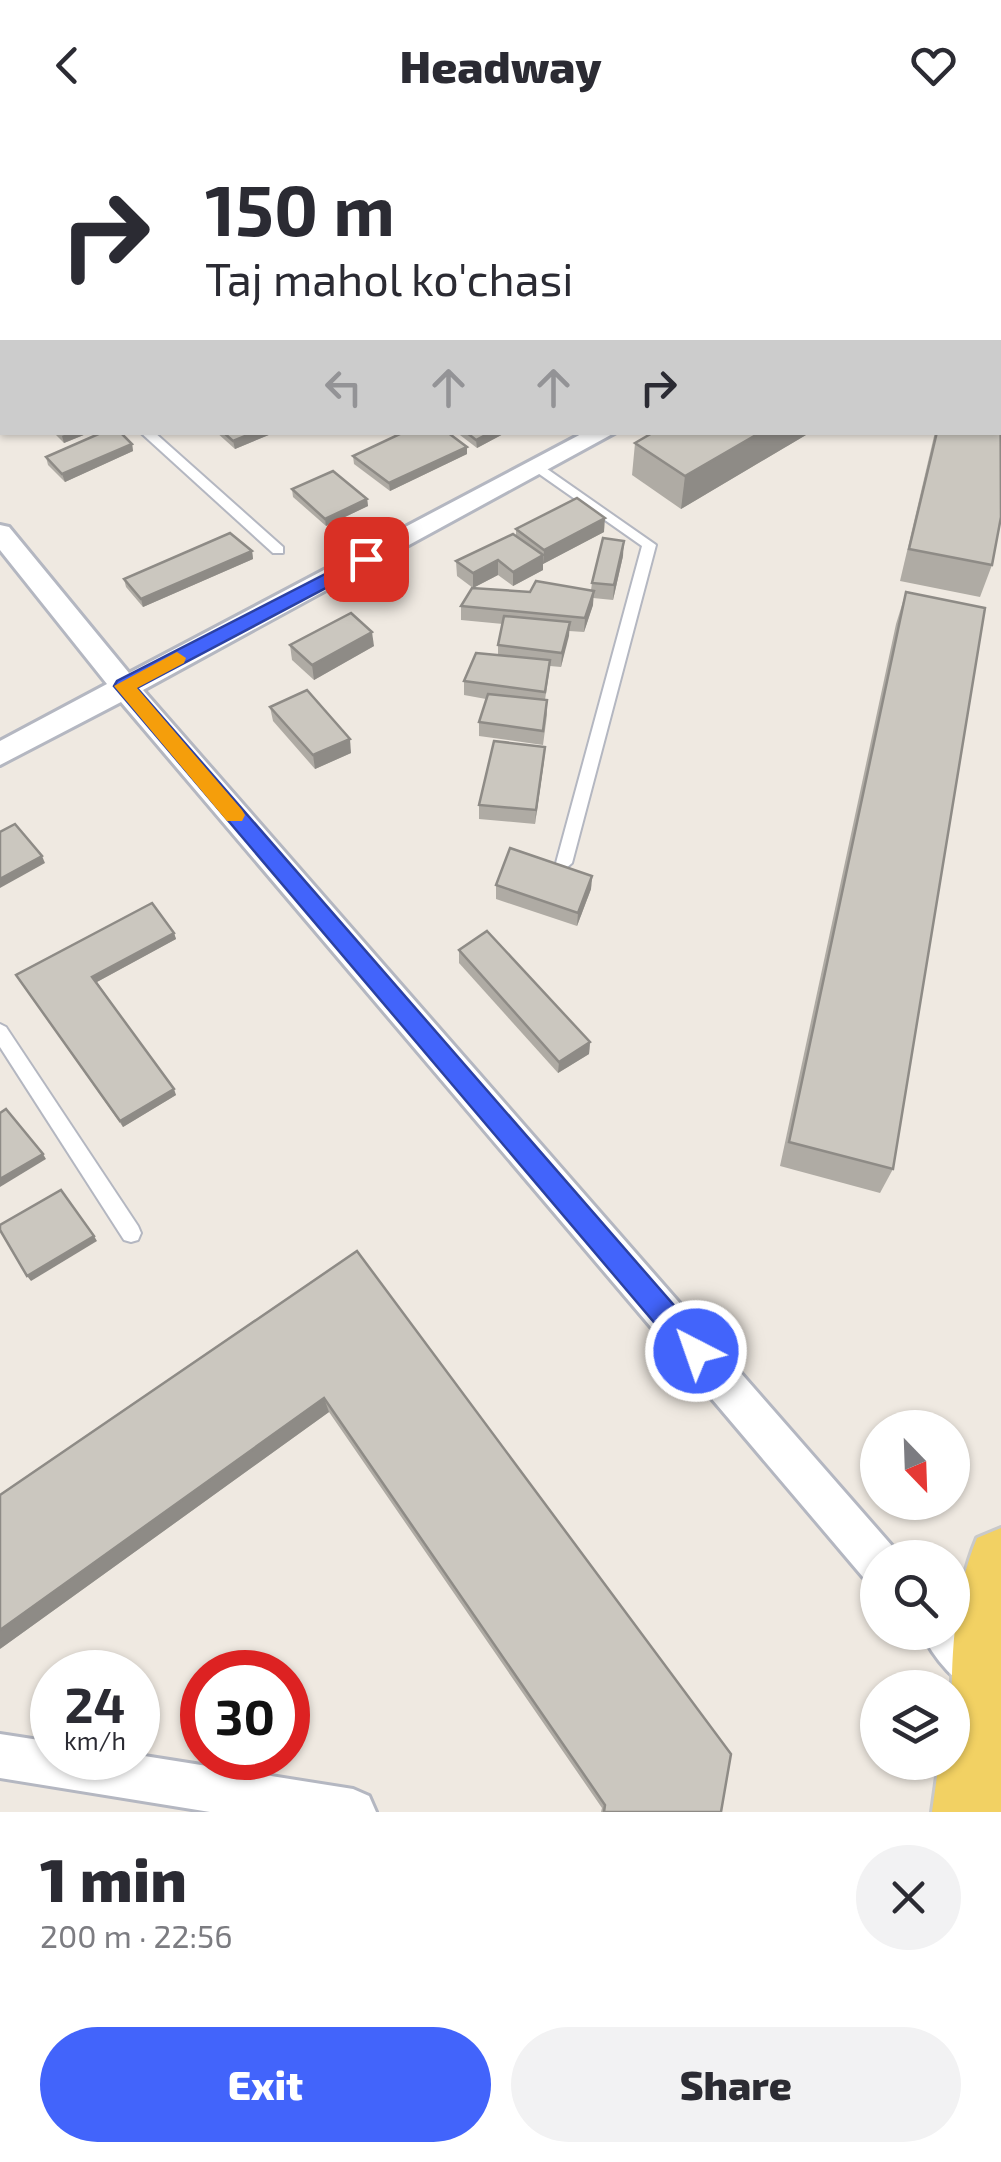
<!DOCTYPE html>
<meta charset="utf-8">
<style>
:root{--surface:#fff;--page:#f2f2f3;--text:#2b2b33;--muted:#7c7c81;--accent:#4264fb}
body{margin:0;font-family:"Exo 2",sans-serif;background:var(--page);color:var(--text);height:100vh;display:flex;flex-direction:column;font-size:38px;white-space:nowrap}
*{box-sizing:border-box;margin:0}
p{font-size:32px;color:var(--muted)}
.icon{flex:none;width:55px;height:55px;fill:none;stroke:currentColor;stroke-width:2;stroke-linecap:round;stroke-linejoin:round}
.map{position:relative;height:1682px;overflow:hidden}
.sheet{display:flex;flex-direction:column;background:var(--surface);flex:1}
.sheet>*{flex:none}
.banner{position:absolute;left:0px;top:0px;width:1002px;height:305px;box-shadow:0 2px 8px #0004;background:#fff;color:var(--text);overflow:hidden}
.needle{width:65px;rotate:157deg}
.fabs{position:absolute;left:860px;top:1280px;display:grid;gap:20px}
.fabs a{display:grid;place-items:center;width:110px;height:110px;border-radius:50%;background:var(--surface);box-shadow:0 2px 8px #0004;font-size:50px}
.speed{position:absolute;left:30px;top:1520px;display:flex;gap:20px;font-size:50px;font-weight:700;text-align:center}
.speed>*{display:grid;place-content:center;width:130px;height:130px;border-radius:50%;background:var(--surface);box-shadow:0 2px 8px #0004;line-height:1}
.speed small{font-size:25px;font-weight:400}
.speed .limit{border:15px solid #d22;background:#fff;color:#111}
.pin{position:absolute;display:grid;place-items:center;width:85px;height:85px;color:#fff;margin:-42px;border-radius:20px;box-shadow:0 5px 15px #0006}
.me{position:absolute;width:110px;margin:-55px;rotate:319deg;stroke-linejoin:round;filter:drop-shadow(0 0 8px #0008)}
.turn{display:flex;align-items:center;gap:35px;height:210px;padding:0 40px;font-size:45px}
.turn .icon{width:130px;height:130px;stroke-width:2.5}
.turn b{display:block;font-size:70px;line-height:85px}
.lanes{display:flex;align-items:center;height:95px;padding:0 40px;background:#0003;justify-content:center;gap:50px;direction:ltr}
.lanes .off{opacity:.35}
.round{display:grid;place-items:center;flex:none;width:105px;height:105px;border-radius:52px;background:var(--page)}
.summary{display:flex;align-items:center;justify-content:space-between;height:170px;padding:0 40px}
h1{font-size:60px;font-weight:800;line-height:75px}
.primary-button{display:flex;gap:20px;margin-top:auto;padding:20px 40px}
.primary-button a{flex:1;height:115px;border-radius:60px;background:var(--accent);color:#fff;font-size:40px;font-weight:800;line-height:115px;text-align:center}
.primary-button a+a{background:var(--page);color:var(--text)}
header{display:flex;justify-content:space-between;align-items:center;height:130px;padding:0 40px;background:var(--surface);font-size:45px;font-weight:800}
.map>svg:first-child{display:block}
</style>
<header><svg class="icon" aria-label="back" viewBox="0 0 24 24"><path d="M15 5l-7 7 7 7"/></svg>Headway<svg class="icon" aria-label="heart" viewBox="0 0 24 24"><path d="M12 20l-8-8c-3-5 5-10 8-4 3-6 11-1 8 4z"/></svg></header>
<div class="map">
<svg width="1001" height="1682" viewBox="0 0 1001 1682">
<rect width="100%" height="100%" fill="#efe9e1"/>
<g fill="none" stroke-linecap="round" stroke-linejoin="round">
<g stroke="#b4b7c1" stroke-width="4">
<g id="lane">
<polygon points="0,169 2,170 2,178 0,178"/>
<polygon points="140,302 154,302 283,417 283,423 273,423"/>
<polygon points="540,334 656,415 572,733 564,740 556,733 642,416 535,341 533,338"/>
<polygon points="0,894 6,897 138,1096 141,1103 138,1110 131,1112 124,1110 0,917"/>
</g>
</g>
<g stroke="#b4b7c1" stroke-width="6">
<g id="street">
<rect x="1000" y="116" width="1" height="12"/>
<polygon points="585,302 616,302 143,560 893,1417 897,1428 878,1428 878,1453 863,1447 121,572 0,635 0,611 107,554 0,420 0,395 9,397 129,543"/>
<path d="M952,1484L1000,1531V1561L985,1568C959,1557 932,1528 922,1502H952Z"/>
<polygon points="0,1604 52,1612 52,1628 138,1625 353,1659 369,1666 376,1682 210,1682 0,1648"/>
</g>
</g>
<g stroke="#c9c9c9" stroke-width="6">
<path id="primary" d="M1001,1398V1682H932L939,1632H952C952,1559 947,1480 977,1408Z"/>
</g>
<use href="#lane" fill="#fff" fill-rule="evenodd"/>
<use href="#street" fill="#fff" fill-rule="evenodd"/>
<use href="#primary" fill="#f2d163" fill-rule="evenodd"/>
</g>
<g fill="#afaba4">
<polygon points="976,0 1001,0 1001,93 1000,2 975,2"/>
<polygon points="53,302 91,302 64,313"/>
<polygon points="216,302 276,302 235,319"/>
<polygon points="456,302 507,302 477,318"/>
<polygon points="654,302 811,302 681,379 632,345 635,313"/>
<polygon points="935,302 1000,302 992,435 980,467 900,451"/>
<polygon points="132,314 133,321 65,352 48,335 46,327"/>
<polygon points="467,324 390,361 354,334 353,326"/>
<polygon points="292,359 367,369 368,376 326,396 293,367"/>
<polygon points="516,399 604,402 543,434 543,440 513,456 498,445 473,458 530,462 591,460 592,453 623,426 613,470 593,468 593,475 584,502 569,501 561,537 550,536 545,570 547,570 547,585 543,615 479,606 479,592 486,569 464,565 464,551 498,525 498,515 503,494 461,490 461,476 473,458 457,446 456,431 516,406"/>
<polygon points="252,421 253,429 143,477 126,457 124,449"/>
<polygon points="906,462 893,1039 880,1063 780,1036 896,494"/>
<polygon points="290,515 374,516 314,550 292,530"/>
<polygon points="270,577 351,623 315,639 273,591"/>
<polygon points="545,617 535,694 479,689 479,675"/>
<polygon points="592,746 591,759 577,796 496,769 496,755"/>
<polygon points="174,803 176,809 97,852 176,965 123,997 16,845"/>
<polygon points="459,820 590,912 589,924 558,943 459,833"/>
<polygon points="357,1121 721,1682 601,1682 602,1678 329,1282 0,1519"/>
</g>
<g fill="#8e8b86">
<polygon points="286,0 308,0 301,2 279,2"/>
<polygon points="70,302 91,302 64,313 62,306"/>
<polygon points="255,302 276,302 235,319 233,311"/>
<polygon points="491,302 507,302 477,318 476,310"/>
<polygon points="761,302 811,302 681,379 685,346"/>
<polygon points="132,314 133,321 65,352 62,344"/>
<polygon points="467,317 467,324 390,361 389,353"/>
<polygon points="367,369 368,376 326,396 325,389"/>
<polygon points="605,388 604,402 543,434 544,420"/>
<polygon points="624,411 623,426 613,470 614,455"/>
<polygon points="252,421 253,429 143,477 141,469"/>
<polygon points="543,425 543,440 513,456 513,442"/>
<polygon points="498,430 498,445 473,458 473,443"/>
<polygon points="594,461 593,475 584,502 585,488"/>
<polygon points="570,492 569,506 561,537 562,523"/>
<polygon points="372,502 374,516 314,550 312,535"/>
<polygon points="350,609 351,623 315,639 313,625"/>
<polygon points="545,617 544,631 535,694 536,680"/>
<polygon points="42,726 45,733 0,758 0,749"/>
<polygon points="592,746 591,759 577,796 578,783"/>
<polygon points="174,803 176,809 95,853 92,847"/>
<polygon points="590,912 589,924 558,943 559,932"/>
<polygon points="174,959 176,965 123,997 120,991"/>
<polygon points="43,1024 46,1029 0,1057 0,1049"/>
<polygon points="94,1106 97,1111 31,1151 27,1146"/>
<polygon points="324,1268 329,1282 0,1519 0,1500"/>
</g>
<g fill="#cbc7bf" stroke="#8e8b86" stroke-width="2.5">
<polygon points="246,0 286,0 279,2 250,2"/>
<polygon points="398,0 416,0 420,2 402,2"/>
<polygon points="488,0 538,0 532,2 482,2"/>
<polygon points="714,0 789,0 794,2 707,2"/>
<polygon points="1001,6 1001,66 1000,66"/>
<polygon points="2,87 2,111 1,112 0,88"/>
<polygon points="1000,163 1001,387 992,435 909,419 937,302 1000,302"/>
<polygon points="0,236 2,238 2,255 0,256"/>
<polygon points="103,302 120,302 132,314 62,344 46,327"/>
<polygon points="223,302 255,302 233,311"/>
<polygon points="404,302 447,302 467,317 389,353 353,326"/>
<polygon points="466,302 491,302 476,310"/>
<polygon points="654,302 761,302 685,346 635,313"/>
<polygon points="333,341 367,369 325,389 292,359"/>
<polygon points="577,368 605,388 544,420 516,399"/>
<polygon points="230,403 252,421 141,469 124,449"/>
<polygon points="513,404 543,425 513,442 498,430 473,443 456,431"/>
<polygon points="603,408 624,411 614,455 592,453"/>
<polygon points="536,451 594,461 585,488 461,476 472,458 530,462"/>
<polygon points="906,462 985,478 893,1039 789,1012"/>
<polygon points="351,483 372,502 312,535 290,515"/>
<polygon points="504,486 570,492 562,523 498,515"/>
<polygon points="476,523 550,530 545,562 464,551"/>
<polygon points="307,560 350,609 313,625 270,577"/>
<polygon points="488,564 547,570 543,601 479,592"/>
<polygon points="494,611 545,617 536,680 479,675"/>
<polygon points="15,694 42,726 0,749 0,702"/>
<polygon points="510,718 592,746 578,783 496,755"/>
<polygon points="152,773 174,803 92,847 174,959 120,991 16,845"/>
<polygon points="487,801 590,912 559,932 459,820"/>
<polygon points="6,979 43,1024 0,1049 0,983"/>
<polygon points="61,1060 94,1106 27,1146 0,1100 0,1095"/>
<polygon points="357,1121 731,1624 721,1682 604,1682 605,1675 324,1268 0,1500 0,1365"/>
</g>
<polygon fill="#4264fb" stroke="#2b41a3" stroke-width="2.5" points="366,423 373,425 373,433 137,558 705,1211 709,1221 705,1230 696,1234 686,1230 114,556 117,551"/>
<polygon fill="#f59e0b" points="177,522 186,528 184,533 137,558 242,680 245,685 242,691 227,691 114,556"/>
</svg>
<div class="fabs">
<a><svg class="needle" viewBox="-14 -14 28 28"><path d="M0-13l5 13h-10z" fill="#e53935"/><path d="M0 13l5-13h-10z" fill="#7c7c81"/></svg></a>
<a><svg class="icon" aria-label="search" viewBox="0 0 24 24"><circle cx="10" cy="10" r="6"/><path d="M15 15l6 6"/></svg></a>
<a><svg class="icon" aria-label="layers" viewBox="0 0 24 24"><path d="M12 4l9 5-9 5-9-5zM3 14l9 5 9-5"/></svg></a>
</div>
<div class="speed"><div>24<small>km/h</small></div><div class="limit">30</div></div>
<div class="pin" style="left:366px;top:429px;background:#d93025"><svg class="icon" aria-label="arrive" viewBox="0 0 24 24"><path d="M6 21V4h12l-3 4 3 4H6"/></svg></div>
<svg class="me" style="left:696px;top:1221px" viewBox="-20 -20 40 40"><circle r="17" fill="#4264fb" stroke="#fff" stroke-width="3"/><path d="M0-11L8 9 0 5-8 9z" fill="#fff"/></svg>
<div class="banner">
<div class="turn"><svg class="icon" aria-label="right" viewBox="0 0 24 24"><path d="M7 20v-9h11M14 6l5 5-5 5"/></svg><div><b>150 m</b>Taj mahol ko'chasi</div></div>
<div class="lanes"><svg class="icon off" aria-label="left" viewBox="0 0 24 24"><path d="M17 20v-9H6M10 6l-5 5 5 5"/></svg><svg class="icon off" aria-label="ahead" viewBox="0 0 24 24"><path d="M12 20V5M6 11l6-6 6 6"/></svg><svg class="icon off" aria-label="ahead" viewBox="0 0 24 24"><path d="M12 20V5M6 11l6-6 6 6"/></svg><svg class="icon" aria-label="right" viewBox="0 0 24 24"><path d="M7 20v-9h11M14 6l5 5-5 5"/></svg></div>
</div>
</div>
<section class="sheet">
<div class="summary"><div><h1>1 min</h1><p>200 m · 22:56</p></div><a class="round"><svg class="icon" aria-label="close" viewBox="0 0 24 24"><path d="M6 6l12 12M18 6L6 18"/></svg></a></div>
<div class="primary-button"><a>Exit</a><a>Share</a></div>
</section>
